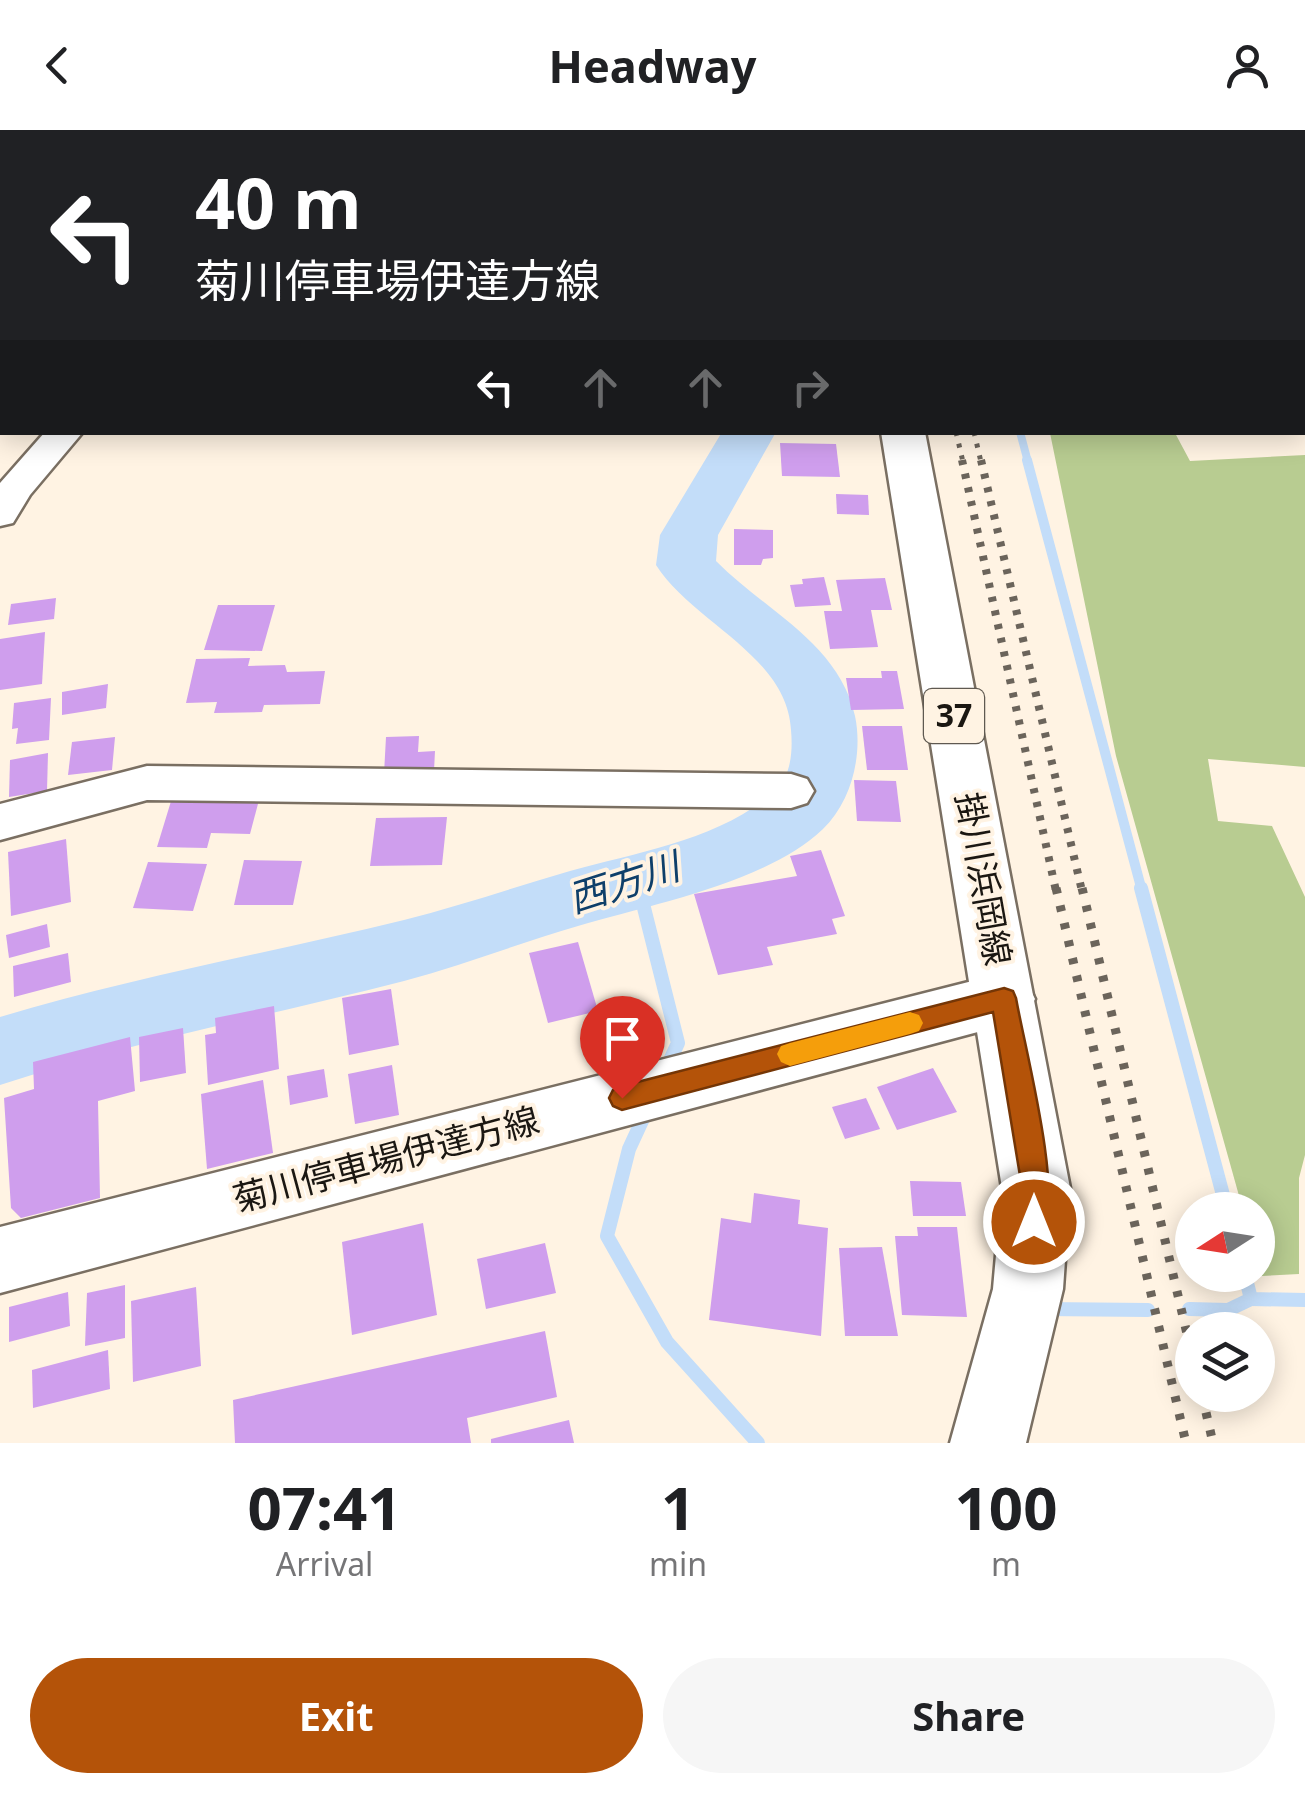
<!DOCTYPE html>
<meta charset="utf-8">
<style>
:root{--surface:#fff;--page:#f6f6f6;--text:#202124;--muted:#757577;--accent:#b45309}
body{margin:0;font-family:"Noto Sans","Noto Sans JP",sans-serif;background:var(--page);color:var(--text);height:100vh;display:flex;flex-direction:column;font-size:38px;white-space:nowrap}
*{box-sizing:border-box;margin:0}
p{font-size:32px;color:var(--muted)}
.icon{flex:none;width:55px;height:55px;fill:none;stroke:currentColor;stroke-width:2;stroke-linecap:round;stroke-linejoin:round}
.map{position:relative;height:1313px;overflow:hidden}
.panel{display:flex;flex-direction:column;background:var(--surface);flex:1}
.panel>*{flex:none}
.guide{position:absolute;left:0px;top:0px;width:1305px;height:305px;box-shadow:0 5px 25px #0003;background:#202124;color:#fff;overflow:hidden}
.needle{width:65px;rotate:258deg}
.tools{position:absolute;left:1175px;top:1062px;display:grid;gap:20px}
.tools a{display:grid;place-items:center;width:100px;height:100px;border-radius:50%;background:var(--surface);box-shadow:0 5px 25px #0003;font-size:50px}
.pin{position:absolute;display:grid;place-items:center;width:85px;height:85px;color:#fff;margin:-102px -42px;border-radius:50% 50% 50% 0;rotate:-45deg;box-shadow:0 0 10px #0007}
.pin .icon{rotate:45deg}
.me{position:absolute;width:110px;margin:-55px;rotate:0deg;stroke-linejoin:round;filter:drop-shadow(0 0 8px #0008)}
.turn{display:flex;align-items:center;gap:35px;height:210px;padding:0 30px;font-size:45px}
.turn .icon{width:130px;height:130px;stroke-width:2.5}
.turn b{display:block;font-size:70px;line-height:85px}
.lanes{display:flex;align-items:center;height:95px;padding:0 30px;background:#0003;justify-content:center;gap:50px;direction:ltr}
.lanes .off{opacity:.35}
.eta{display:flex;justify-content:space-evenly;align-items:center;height:170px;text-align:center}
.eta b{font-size:60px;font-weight:700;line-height:70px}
.primary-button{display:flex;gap:20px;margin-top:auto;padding:20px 30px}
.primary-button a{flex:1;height:115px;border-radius:60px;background:var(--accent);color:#fff;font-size:40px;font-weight:700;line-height:115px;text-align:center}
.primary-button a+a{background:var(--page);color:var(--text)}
header{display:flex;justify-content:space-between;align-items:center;height:130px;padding:0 30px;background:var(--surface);font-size:45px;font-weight:700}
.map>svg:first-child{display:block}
</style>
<header><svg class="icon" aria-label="back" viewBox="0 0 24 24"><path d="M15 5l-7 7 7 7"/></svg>Headway<svg class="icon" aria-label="person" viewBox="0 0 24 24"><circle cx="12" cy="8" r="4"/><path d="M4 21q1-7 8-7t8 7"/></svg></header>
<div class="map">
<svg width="1305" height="1313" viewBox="0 0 1305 1313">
<rect width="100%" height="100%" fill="#fff3e3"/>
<g fill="#b8cc91">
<polygon points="1009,0 1305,0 1305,135 1302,2"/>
<polygon points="1050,303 1175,303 1190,331 1305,325 1305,637 1208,629 1218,691 1272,696 1305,767 1305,1025 1299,1048 1299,1144 1262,1146 1258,1131 1258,1080 1243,1080 1116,626"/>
</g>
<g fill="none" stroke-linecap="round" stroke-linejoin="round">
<polyline stroke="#c3ddf9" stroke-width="8" points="1020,302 1028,332"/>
<g stroke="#c3ddf9" stroke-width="10">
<polyline points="1027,330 1142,761"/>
<polyline points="637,752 639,761"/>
</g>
<g stroke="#c3ddf9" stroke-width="14">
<polyline points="639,758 678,913 665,941"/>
<polyline points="1141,758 1227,1080"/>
<polyline points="647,980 629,1019 607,1106 667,1212 758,1313"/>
<polyline points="1245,1145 1251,1169 1305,1170"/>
<polyline points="1043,1179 1148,1180"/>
<polyline points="1189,1179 1228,1180 1251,1169"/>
</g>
<g fill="#c3ddf9" fill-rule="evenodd">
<polygon points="962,0 1004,0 1005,2 963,2"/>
<path d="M722,302H776L718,405L716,431C764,480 839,513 855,586C863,624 852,671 823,699C766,753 653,774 578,796C520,813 463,835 404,851C269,886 133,911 0,955V887C133,847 269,823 404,790C460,776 515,757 570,741C638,722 718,710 773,663C791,648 793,622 791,600C787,525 693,493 656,435L660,405Z"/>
</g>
</g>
<g fill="#cf9eed">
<polygon points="780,313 836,314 840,347 782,346"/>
<polygon points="836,364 868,365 869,385 837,384"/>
<polygon points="734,399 773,400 773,428 763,429 761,435 734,435"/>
<polygon points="824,447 831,475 795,477 790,455 803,454 802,449"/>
<polygon points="885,448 892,480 871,480 878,517 830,519 824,481 842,481 836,450"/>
<polygon points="56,468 54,489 8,495 11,474"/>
<polygon points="218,475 275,475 262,521 204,520"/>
<polygon points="45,502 42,554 0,560 0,509"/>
<polygon points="250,528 248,536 285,535 287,542 325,541 320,574 264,575 262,582 214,583 217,572 186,573 196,529"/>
<polygon points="881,541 897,541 904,579 851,580 846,548 882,548"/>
<polygon points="108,554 106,578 62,585 62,562"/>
<polygon points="51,568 49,610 16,614 18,598 12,599 14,573"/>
<polygon points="862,596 902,596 908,640 867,640"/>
<polygon points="419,606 418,622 435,621 434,641 384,644 386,607"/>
<polygon points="115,607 112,640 68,645 72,612"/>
<polygon points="48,623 47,661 9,667 10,630"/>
<polygon points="854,650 896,651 901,692 857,691"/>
<polygon points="172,668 259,670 250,704 211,703 207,718 157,717"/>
<polygon points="447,687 442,735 370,736 376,688"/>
<polygon points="66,709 71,772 11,786 8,722"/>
<polygon points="821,720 845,786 832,789 837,804 767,817 773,835 718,845 694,764 797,746 790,726"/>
<polygon points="244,730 302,731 293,775 234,775"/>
<polygon points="148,732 207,734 193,781 133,778"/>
<polygon points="47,794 50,817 9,828 6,805"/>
<polygon points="578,812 598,881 548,893 529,823"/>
<polygon points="68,823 71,852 14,867 13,836"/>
<polygon points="391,859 399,915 349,925 342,868"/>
<polygon points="274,876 279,939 208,955 205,905 216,903 215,888"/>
<polygon points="183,898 186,943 140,952 139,907"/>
<polygon points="130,907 135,961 98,971 100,1068 21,1088 11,1078 4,968 34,959 33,932"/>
<polygon points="392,935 399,985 355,994 348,944"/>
<polygon points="933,938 957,982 897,1000 877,957"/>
<polygon points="324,939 328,967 290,975 287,946"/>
<polygon points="263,950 273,1023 207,1039 201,964"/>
<polygon points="866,968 880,999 845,1009 832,977"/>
<polygon points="910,1051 961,1052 966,1086 913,1086"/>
<polygon points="754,1063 800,1070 798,1094 828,1098 821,1206 709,1190 721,1088 751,1093"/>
<polygon points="423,1093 437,1185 352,1205 342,1112"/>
<polygon points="917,1097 957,1097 967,1187 902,1185 895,1106 918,1106"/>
<polygon points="545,1113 556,1163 486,1179 477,1129"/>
<polygon points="882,1117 898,1206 845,1206 839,1118"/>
<polygon points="125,1155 125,1208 85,1216 87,1163"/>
<polygon points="196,1157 201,1236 133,1252 131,1171"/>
<polygon points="68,1162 70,1196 9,1212 9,1177"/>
<polygon points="545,1201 557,1267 467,1288 471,1313 235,1313 233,1270"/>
<polygon points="108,1220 110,1259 33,1278 32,1240"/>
<polygon points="569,1290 574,1313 491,1313 491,1309"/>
</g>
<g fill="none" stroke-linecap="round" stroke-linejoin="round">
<g stroke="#7a6f62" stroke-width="6">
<rect id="lane" x="0" y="237" width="2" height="11"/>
</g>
<g stroke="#7a6f62" stroke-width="5">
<g id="street">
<polygon points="45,302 83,302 30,365 13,393 0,396 0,353"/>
<polygon points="147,636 791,644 807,649 814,661 807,673 791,678 147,670 0,710 0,674"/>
</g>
</g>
<g stroke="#7a6f62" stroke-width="5">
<polygon id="secondary" points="1004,843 1026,851 1035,869 1026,887 1004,895 0,1163 0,1097"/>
</g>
<g stroke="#7a6f62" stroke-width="5">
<g id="primary">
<polygon points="828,0 862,0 863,2 829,2"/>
<polygon points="881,302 925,302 1070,1058 1063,1159 1026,1313 950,1313 993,1159 1002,1058"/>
</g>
</g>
<use href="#lane" fill="#fff" fill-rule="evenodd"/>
<use href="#street" fill="#fff" fill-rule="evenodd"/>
<use href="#secondary" fill="#fff" fill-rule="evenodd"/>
<use href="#primary" fill="#fff" fill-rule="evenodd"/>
<g stroke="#6b645b" stroke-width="5" stroke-dasharray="4 8" stroke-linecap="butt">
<polyline points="956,302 963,332"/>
<polyline points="974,302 981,332"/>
</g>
<g stroke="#6b645b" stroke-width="8" stroke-dasharray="5 9" stroke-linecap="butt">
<polyline points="962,330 1056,761"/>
<polyline points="981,330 1082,761"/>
</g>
<g stroke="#6b645b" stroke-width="9" stroke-dasharray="6 12" stroke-linecap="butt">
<polyline points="1056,758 1186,1313"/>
<polyline points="1082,758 1192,1225"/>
<polyline points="1202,1265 1213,1313"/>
</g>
</g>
<path fill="#b45309" stroke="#753606" stroke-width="2.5" d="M1004,858L1013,861L1016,868C1025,919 1062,1058 1044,1101L1034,1105L1023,1101L1019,1092L1022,1058L993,882L622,980L613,976L609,968L613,960L622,956Z"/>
<polygon fill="#f59e0b" points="910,882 919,885 923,893 919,901 910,904 790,936 781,932 777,924 781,916 790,913"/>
<g text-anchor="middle" stroke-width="8" stroke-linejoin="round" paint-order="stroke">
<rect fill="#fff3e3" stroke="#5f5951" stroke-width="2.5" x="924" y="559" width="60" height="54" rx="8"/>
<g font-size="32" font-weight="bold" fill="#1b1712">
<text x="954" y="597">37</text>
</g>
<g font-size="35" fill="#1b1712" stroke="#fff3e3">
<text transform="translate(983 749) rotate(80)" y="12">掛川浜岡線</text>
<text transform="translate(386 1030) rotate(-15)" y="12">菊川停車場伊達方線</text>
</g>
<g font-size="38" font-style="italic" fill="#0e3f6a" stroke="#fff3e3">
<text transform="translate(624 753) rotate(-18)" y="13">西方川</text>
</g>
</g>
</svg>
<div class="tools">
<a><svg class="needle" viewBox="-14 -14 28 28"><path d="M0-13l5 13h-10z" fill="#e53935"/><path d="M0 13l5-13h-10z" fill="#757577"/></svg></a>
<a><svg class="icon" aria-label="layers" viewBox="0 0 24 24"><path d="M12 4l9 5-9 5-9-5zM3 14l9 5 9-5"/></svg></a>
</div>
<div class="pin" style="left:622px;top:968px;background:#d93025"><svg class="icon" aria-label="arrive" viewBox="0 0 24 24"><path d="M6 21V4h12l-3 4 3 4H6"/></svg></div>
<svg class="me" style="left:1034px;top:1092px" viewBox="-20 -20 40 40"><circle r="17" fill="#b45309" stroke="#fff" stroke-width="3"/><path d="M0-11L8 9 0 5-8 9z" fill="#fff"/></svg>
<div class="guide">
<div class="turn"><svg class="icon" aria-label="left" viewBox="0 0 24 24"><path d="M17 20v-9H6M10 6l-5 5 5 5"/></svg><div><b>40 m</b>菊川停車場伊達方線</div></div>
<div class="lanes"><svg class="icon" aria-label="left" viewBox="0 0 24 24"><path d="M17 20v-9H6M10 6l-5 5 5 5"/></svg><svg class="icon off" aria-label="ahead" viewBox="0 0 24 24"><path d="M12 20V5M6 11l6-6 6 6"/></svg><svg class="icon off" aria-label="ahead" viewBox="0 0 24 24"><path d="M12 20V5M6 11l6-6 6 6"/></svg><svg class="icon off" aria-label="right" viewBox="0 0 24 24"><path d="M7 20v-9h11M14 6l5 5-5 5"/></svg></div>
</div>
</div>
<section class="panel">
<div class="eta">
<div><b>07:41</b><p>Arrival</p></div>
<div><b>1</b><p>min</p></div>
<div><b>100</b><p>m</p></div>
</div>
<div class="primary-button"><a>Exit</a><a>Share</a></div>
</section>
